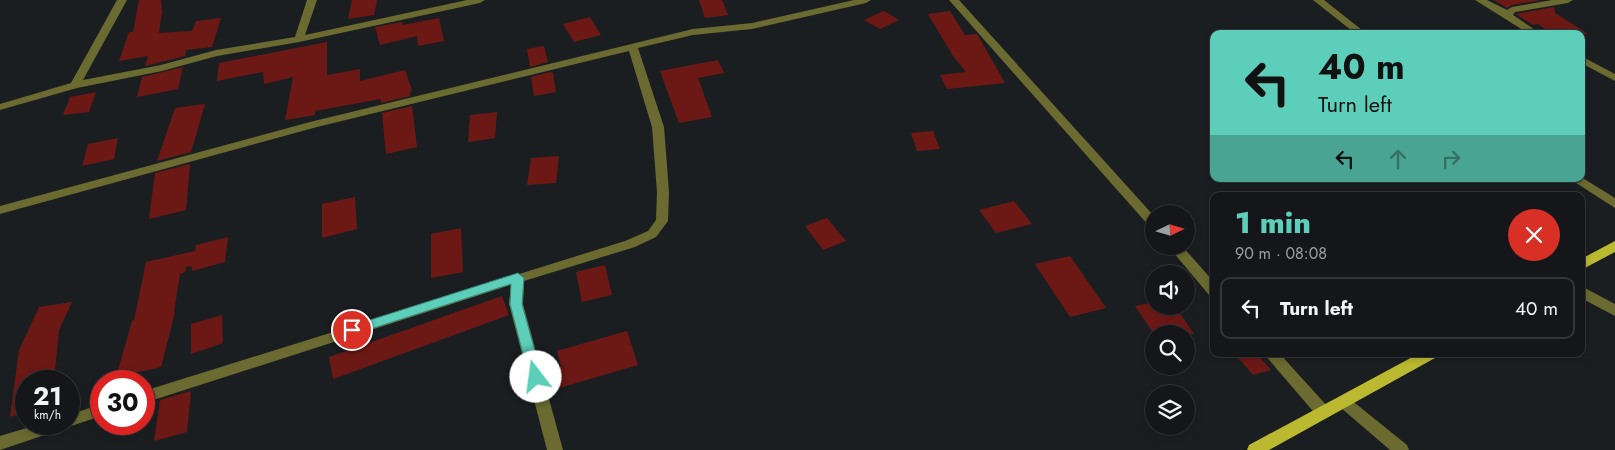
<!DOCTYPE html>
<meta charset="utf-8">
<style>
:root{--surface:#141619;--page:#1d1f22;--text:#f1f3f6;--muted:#9d9fa2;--line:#333538;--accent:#5dceb9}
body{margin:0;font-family:Jost,sans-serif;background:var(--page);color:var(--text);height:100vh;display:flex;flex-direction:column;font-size:19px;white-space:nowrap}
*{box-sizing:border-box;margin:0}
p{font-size:16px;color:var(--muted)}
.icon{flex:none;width:28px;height:28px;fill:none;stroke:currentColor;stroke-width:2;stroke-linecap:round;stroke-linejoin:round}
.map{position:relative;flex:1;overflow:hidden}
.sheet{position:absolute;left:1210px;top:192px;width:375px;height:165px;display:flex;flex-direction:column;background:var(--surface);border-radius:10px;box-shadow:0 2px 8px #0003,0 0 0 1px var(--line)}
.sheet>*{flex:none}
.banner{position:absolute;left:1210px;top:30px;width:375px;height:152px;border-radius:10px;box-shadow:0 2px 8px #0003,0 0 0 1px var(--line);background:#5dceb9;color:#111;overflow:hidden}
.needle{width:32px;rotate:85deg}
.tools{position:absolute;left:1145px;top:205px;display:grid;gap:10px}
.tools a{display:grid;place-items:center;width:50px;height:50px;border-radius:50%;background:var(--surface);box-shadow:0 2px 8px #0003,0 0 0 1px var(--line);font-size:25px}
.speed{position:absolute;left:15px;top:370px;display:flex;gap:10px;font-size:25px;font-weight:700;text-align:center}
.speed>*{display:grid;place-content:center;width:65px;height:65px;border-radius:50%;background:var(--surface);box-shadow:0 2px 8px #0003,0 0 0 1px var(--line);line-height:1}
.speed small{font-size:12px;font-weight:400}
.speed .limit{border:8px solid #d22;background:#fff;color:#111}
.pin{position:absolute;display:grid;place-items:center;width:42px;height:42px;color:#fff;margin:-21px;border:2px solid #fff;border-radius:50%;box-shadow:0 1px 5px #0007}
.me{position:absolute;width:55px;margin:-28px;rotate:345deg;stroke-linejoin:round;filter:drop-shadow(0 0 4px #0008)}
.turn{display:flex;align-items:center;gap:18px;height:105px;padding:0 25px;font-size:22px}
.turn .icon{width:65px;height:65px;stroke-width:2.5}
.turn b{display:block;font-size:35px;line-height:42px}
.lanes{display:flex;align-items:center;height:48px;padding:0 25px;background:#0003;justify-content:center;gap:25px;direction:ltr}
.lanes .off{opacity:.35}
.round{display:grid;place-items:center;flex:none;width:52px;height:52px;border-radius:26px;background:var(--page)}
.head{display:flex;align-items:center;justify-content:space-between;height:85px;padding:0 25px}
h1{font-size:30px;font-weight:800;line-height:38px;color:var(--accent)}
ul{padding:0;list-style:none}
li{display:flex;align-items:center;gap:15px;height:62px;margin:0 10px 8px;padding:0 15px;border:2px solid var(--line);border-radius:10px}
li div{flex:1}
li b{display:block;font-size:19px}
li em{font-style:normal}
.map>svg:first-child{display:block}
</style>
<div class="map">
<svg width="1615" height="450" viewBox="0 0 1615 450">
<rect width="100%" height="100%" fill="#1b1e21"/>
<g fill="#6c1916">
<polygon points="139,0 161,0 162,12 159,33 192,31 196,21 221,18 212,47 186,50 185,56 145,66 148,56 119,61 129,32 133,32"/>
<polygon points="352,0 377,0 374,15 348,19"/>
<polygon points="699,0 722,0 728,15 705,18"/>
<polygon points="1494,0 1541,0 1512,5 1507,8"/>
<polygon points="1554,7 1555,13 1588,34 1552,34 1538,24 1533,25 1516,14"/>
<polygon points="884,11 899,20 880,29 864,20"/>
<polygon points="950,11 965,35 977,34 1005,83 947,89 940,75 966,72 953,56 928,14"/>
<polygon points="590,17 601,35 574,42 563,24"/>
<polygon points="439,18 444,41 418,46 417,36 380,45 375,27 402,22 403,25"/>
<polygon points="327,42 327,75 360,69 360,81 405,70 412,91 410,92 410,96 381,103 381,99 315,111 315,115 285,120 293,77 264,84 263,72 217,81 219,63"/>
<polygon points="544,46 548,62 530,67 527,49"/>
<polygon points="718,60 724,73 698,78 712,117 679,123 660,71"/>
<polygon points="183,67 178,89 137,97 142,77"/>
<polygon points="550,72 553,73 556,92 534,96 531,77"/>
<polygon points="96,92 89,112 63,115 70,97"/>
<polygon points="205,104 191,152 157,161 175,108"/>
<polygon points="412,106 417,147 386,154 382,113"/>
<polygon points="497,112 495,138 468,142 470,115"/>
<polygon points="933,131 940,149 917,151 911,133"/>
<polygon points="118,138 114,159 82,166 88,144"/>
<polygon points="559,156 556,183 527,185 531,158"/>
<polygon points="190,164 186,210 149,219 155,173"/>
<polygon points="355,197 357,229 322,238 322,204"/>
<polygon points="1014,201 1032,224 996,233 979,210"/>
<polygon points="827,218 846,241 823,250 805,226"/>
<polygon points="461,228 463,272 431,278 431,234"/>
<polygon points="228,237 225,262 192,271 192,267 187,266 185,272 180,274 174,312 175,312 161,367 116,377 132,321 134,320 146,262 195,251 196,245"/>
<polygon points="1070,256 1106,308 1070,317 1035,264"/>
<polygon points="605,265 612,295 582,302 576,272"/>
<polygon points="502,296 509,315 333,379 329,357"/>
<polygon points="72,302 59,330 54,381 26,381 26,412 10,417 19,350 39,307"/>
<polygon points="1154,302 1154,306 1175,306 1194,334 1154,334 1135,306"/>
<polygon points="222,315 223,343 191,354 191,324"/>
<polygon points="627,331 638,365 549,391 543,371 561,367 557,351"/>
<polygon points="1235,354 1257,354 1271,370 1253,375"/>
<polygon points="191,391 187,432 154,441 160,400"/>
</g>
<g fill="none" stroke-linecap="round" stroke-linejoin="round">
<g fill="#6b6a30" fill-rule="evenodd">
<polygon points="117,0 127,0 83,80 161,65 216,50 295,37 307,0 317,0 305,35 467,0 485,0 480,3 299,42 217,56 162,71 77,88 0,110 0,104 71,83"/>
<polygon points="854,0 871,0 866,3 752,29 693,35 638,48 664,127 669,192 668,221 656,237 635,247 524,281 523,304 563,450 547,450 509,304 511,285 144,403 144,391 625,241 648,231 656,220 657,192 652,127 629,51 317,127 0,214 0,206 310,122 693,29 752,23"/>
<polygon points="949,0 959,0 1154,216 1154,228 1150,227"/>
<polygon points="1313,0 1324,0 1367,34 1356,34"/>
<polygon points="1475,0 1487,0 1507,10 1512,7 1552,0 1573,0 1568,3 1515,12 1513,15 1541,34 1529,34"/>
<polygon points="1581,56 1615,74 1615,81 1581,63"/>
<polygon points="1581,177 1615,198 1615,208 1570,179 1581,179"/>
<polygon points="1168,246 1182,246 1214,282 1214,296 1209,295"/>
<polygon points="1581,286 1615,304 1615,316 1581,298"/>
<polygon points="1264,354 1280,354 1328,407 1331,412 1328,417 1323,418 1318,417"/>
<polygon points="1345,397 1350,399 1407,445 1409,450 1390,450 1340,407 1337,403 1340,399"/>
<polygon points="101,404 101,416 0,450 0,436 40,424 69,424 69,415"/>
</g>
<g fill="#bab92f" fill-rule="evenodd">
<polygon points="1615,241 1615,252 1581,270 1581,259"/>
<polygon points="1418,354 1437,354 1435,358 1269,450 1247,450 1249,445"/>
</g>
</g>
<polygon fill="#5dceb9" stroke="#3c8678" points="518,273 524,278 522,304 542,377 540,381 536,382 531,381 529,377 510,304 511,284 352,335 348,334 346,330 348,327"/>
</svg>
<div class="tools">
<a><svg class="needle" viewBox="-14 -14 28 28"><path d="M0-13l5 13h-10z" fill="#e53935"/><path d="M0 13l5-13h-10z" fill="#9d9fa2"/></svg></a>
<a><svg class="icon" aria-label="sound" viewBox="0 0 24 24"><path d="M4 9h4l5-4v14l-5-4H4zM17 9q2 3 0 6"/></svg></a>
<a><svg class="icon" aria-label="search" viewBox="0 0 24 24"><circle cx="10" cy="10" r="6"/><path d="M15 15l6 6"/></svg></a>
<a><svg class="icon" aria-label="layers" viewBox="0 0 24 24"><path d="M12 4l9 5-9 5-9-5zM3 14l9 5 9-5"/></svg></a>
</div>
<div class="speed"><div>21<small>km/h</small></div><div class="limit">30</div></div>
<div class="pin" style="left:352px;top:330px;background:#d93025"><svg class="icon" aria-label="arrive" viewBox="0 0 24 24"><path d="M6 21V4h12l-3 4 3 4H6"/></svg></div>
<svg class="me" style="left:536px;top:377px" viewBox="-20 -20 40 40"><circle r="19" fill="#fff"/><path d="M0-13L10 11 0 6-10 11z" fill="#5dceb9"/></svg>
<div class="banner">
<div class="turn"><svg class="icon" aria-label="left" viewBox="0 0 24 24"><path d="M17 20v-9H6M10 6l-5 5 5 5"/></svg><div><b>40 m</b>Turn left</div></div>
<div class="lanes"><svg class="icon" aria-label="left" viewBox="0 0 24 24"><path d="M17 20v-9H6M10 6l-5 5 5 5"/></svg><svg class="icon off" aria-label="ahead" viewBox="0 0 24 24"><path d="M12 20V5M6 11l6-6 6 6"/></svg><svg class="icon off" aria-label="right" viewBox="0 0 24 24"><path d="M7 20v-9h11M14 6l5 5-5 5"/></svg></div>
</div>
<section class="sheet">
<div class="head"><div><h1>1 min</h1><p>90 m · 08:08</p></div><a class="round" style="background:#d93025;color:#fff"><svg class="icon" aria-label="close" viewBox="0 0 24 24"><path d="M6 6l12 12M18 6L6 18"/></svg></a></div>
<ul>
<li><svg class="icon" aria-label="left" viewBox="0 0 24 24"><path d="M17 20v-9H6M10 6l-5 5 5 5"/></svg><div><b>Turn left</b></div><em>40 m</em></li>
</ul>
</section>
</div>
